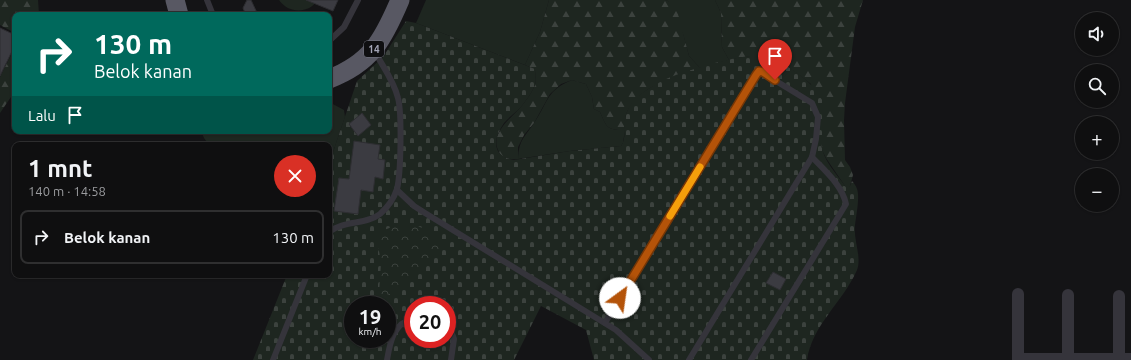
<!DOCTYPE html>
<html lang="id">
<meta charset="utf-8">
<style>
:root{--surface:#0f0f10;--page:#1d1d1e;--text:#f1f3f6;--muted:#9b9c9f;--line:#2f2f30}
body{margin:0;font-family:Ubuntu,sans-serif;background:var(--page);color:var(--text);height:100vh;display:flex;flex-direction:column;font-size:15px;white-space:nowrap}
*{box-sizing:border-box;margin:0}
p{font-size:13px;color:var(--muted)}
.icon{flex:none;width:22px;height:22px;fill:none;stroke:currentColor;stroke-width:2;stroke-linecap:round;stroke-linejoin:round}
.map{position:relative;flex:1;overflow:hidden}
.details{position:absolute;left:12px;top:142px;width:320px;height:136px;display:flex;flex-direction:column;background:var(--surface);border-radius:8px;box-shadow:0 1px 3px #0004,0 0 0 1px var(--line)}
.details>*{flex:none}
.top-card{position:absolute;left:12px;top:12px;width:320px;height:122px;border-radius:8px;box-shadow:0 1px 3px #0004,0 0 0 1px var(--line);background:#00695c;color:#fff;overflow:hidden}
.controls{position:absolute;left:1075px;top:12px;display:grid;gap:8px}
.controls a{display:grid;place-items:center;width:44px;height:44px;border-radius:50%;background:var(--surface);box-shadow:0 1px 3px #0004,0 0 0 1px var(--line);font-size:20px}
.speed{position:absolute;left:344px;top:296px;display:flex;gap:8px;font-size:20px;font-weight:700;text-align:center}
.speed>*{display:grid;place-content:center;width:52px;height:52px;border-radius:50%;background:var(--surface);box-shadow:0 1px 3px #0004,0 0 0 1px var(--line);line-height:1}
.speed small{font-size:10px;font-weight:400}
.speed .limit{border:6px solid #d22;background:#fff;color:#111}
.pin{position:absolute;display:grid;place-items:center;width:34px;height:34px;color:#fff;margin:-41px -17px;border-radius:50% 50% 50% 0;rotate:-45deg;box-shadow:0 0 4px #0007}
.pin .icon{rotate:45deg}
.me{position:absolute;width:44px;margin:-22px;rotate:31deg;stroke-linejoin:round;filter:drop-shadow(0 0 3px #0008)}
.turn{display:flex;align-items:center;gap:14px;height:84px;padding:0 16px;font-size:18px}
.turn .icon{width:52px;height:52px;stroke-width:2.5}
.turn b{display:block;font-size:28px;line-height:34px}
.then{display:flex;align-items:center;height:38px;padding:0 16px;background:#0003;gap:8px;font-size:15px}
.round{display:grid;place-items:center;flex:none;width:42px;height:42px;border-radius:21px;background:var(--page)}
.summary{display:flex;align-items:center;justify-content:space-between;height:68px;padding:0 16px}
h1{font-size:24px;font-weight:600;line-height:30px}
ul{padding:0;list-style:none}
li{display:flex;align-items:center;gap:12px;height:54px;margin:0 8px 6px;padding:0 8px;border:2px solid var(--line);border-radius:8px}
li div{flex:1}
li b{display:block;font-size:15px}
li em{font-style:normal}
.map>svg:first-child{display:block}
</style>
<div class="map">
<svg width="1131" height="360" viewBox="0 0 1131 360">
<defs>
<pattern id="forest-firs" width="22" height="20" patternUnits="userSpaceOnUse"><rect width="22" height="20" fill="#1e2620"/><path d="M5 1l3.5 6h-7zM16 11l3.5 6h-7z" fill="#3c423e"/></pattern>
<pattern id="cemetery-stones" width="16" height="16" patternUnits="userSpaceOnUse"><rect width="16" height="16" fill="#1e2620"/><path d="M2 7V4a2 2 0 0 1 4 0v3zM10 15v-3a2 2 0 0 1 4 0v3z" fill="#3c423e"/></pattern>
<pattern id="park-crowns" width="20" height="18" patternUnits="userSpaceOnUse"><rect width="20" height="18" fill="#1e2620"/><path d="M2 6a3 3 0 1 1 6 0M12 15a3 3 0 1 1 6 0" fill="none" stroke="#3c423e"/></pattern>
</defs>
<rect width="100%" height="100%" fill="#141416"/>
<g fill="#1e2620">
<path d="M279,0H318C308,14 289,14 279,0Z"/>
<polygon points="426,0 549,0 540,32 525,65 416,23"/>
<polygon points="665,0 715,0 721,13 722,47 729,60 700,68 689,56 683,34 668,1"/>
<path d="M572,80L586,84L592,97L594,109L600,112C607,128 607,130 625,130L623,143L621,146L570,151L518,159C519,140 524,138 534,123C548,103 546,90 572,80Z"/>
<polygon points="329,102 344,110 345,117 329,164 329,145 209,145 204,138 201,131 329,131"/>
</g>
<g fill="url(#forest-firs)">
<polygon points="0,0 38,0 39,15 15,15 15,33 0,25"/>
<path d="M549,0H665L668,1L677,10L689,56L700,68C672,77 620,92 625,130C607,130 607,128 600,112L594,109L592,97L586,84L572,80L561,84L550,94L534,123L524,135L518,147V159C510,160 502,158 499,152C489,134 510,119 520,108C525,102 531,94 534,87C537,82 535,74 535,69L525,65L540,32Z"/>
<path d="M715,0H863L855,27L845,103L844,120L845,160L850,167L853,175L850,186L847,188L845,186L826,158L822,150L811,84C797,73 775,55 756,56C747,56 738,58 729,60L722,47L721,13Z"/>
<polygon points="15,47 15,91 0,113 0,77"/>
</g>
<path fill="url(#cemetery-stones)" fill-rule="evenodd" d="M406,21L416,23L535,69C535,74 537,82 534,87C531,94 525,102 520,108C515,113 509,117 504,123C493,139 491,156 514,160L570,151L621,146C626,140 624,129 624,122C625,116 629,105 634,100C642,92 654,85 664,80C681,72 741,54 758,56C779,57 816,82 823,102C827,112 822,132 821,144C823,160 836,173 845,186L847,187L850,186L852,181C854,183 856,186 857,189C860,197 856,216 855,225C853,239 862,257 857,270C843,302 812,325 807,360H594L586,330L541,306L514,360H253L287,275H329V164L357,81L383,57ZM353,305H387V339H353ZM413,305H447V339H413Z"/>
<path fill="url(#park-crowns)" d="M400,224C418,224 432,230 444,243C438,252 432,261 425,268C415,278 394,296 381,296L379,293L381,263L376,233Z"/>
<g fill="#3b3b41" stroke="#2e2e32">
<polygon points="247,0 251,0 258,15 246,15 243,8"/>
<polygon points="306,0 338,0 333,11"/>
<polygon points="0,28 15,35 15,45 0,76"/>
<polygon points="362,113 371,125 358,136 349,124"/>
<polygon points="354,141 380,145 378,159 385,160 383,179 375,177 373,192 361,190 358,214 334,211 339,178 349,179"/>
<polygon points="773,272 786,279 780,290 766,283"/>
</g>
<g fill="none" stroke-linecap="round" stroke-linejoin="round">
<g stroke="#35343b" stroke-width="6">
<polyline points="207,0 213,15"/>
<polyline points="329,41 344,27 358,0"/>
<polyline points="397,190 414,206 425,213 616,330 649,360"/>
<path d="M329,232C344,220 366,225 380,214C387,208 394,198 397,189C401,173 402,113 398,98C394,81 383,67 375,52"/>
<polyline points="605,323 756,75 759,71 763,73 812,103 818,117 816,139 812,157 689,360"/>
<polyline points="447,326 450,328 454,339 451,360"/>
<polyline points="273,360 307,275"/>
<path d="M387,360C390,343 393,323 413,319"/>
<path d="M751,360L846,204C842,185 825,171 812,157"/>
</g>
<g stroke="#35343b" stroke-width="12">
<polyline points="1018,359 1131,359"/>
<polyline points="1068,359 1068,295"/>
<polyline points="1119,359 1119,296"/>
<polyline points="1018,360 1018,294"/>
</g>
<g stroke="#585863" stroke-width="19">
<polyline points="175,0 179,15"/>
<path d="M329,79C371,63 383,40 400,0"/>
</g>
</g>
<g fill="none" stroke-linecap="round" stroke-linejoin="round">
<g stroke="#753606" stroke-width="10">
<polyline id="route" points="620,298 756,75 759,71 763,72 775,80"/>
</g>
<use href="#route" stroke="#b45309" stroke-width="7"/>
<polyline stroke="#f59e0b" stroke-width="7" points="670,216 700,167"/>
</g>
<g text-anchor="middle" stroke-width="3" stroke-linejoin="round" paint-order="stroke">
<rect fill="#0f0f11" stroke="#777985" stroke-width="1" x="364" y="41" width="20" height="16" rx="3"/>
<g font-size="10" font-weight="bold" fill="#a4a6b7">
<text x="374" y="53">14</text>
</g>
</g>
</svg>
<div class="controls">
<a><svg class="icon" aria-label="sound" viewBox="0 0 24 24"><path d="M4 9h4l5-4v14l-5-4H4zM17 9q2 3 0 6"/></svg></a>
<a><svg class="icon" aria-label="search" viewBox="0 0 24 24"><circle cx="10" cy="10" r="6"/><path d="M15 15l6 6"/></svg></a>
<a>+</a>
<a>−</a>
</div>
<div class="speed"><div>19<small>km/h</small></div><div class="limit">20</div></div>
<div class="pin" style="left:775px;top:80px;background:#d93025"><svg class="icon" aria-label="arrive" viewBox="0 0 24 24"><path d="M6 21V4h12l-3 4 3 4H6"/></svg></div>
<svg class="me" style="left:620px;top:298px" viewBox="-20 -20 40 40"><circle r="19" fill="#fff"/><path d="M0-13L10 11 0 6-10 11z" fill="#b45309"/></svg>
<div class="top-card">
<div class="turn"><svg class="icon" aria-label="right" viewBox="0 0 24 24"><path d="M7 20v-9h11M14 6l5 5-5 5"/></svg><div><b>130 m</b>Belok kanan</div></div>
<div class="then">Lalu<svg class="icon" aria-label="arrive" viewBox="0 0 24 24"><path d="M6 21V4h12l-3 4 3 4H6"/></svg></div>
</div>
<section class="details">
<div class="summary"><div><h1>1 mnt</h1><p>140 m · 14:58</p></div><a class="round" style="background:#d93025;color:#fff"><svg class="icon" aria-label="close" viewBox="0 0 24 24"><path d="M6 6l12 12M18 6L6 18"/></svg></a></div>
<ul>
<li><svg class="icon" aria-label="right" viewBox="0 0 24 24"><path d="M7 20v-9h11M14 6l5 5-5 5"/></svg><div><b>Belok kanan</b></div><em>130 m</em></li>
</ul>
</section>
</div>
